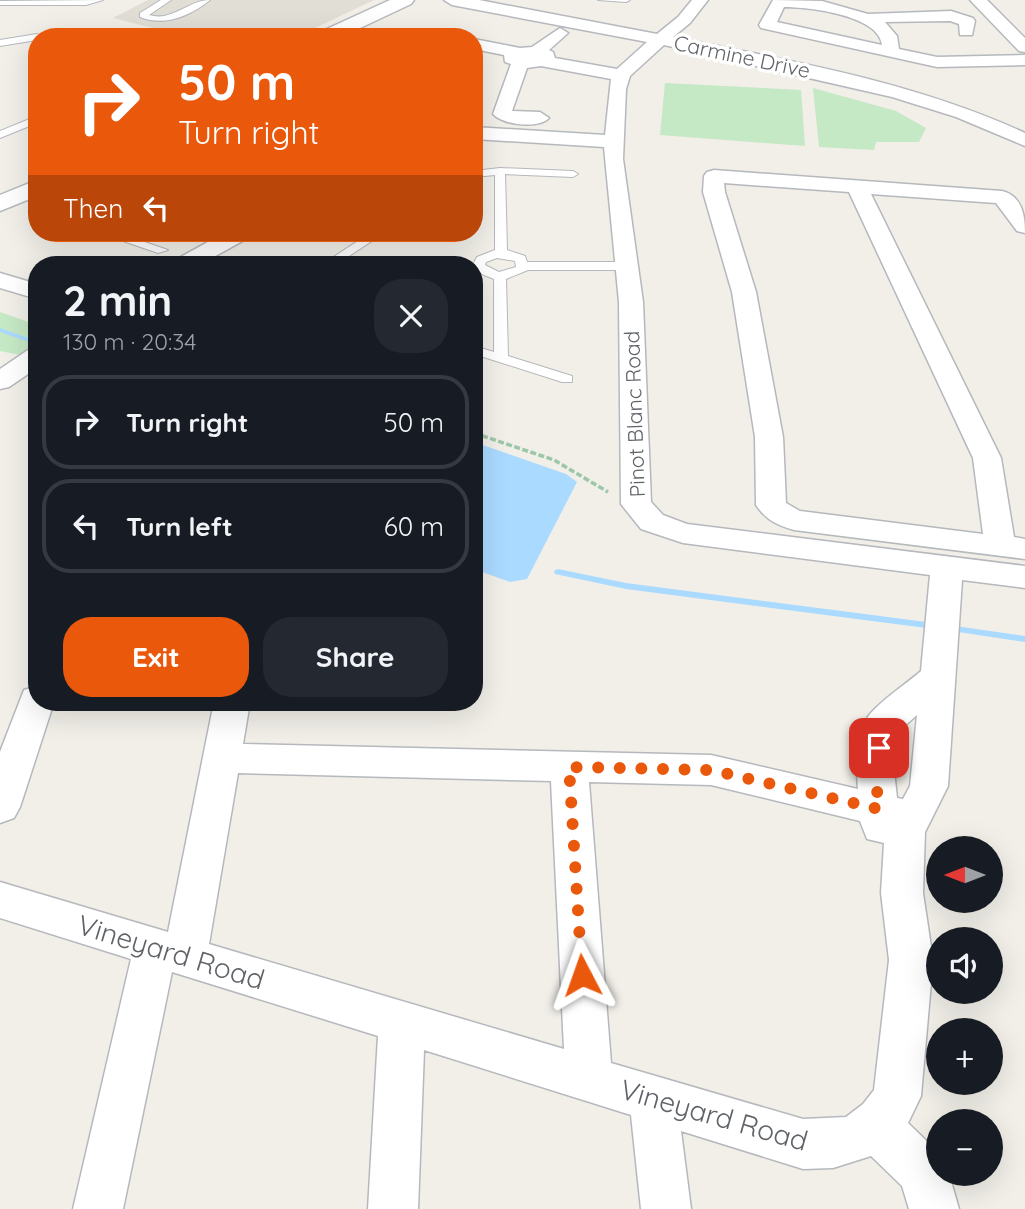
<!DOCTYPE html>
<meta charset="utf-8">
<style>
:root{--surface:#171b24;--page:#242831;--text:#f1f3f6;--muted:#9ea1a6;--line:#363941;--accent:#ea580c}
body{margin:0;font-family:Quicksand,sans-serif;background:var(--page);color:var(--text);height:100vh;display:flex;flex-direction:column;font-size:26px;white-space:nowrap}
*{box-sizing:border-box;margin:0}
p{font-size:23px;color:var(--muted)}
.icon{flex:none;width:38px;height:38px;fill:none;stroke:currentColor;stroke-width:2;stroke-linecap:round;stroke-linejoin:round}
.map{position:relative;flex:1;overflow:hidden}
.side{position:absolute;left:28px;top:256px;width:455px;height:455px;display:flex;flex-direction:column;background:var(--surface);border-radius:28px;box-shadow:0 7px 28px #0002}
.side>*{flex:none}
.hud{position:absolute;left:28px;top:28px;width:455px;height:214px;border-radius:28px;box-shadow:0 7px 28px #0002;background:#ea580c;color:#fff;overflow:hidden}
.needle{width:46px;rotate:270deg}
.fabs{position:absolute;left:926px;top:836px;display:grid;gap:14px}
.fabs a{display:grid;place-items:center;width:77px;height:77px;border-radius:50%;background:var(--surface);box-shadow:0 7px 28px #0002;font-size:35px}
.pin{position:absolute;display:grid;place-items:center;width:60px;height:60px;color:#fff;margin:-30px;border-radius:14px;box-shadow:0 4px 10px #0006}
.me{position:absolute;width:77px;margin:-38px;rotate:356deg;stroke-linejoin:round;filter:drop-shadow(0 0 5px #0008)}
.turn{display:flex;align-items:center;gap:24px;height:147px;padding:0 35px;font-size:32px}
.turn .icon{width:91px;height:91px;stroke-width:2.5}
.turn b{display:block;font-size:49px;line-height:60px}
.then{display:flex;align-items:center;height:66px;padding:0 35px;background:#0003;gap:14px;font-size:26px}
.round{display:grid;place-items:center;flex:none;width:74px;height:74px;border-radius:28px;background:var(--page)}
.summary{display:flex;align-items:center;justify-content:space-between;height:119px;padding:0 35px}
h1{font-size:42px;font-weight:700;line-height:52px}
.primary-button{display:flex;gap:14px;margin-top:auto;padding:14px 35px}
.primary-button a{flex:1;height:80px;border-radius:28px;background:var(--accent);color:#fff;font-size:28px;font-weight:700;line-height:80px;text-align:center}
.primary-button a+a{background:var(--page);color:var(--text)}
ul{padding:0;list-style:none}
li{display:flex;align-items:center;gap:21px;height:94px;margin:0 14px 10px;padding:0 21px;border:4px solid var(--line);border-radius:28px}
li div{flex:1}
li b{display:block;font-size:26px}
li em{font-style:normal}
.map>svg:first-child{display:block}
</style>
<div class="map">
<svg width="1025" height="1209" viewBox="0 0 1025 1209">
<rect width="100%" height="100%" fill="#f1efe8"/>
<polygon fill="#e1ded6" points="148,0 374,0 296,37 189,37 113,18"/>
<g fill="#c5e8c5">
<polygon points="665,83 801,90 805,146 660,135"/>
<polygon points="813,88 896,111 926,128 919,142 876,142 874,150 819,147"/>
<polygon points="0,312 37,325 37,344 20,355 0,351"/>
</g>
<polygon fill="#aadaff" points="474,442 566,474 577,482 527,579 510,582 474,569"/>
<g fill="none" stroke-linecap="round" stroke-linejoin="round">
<g fill="#aadaff" fill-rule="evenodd">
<polygon points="0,328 37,341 37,345 0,332"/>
<polygon points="558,569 626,583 934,623 938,626 934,629 626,589 555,574 554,572 555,570"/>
<polygon points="948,625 1025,636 1025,642 945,630 944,628"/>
</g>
<g stroke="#b5b8bc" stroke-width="2">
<g id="service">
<polygon points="103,0 86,5 0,5 0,1"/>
<path d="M161,0H171L149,15C173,22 188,0 210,0C190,16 165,27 140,17V13Z"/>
<polygon points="598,0 630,0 626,2"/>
<polygon points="37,34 41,37 37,37 37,40 0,46 0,40"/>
<polygon points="144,34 174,37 140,37"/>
<polygon points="37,116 37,123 0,138 0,131"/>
<path d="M500,168L573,171L578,174L573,177L505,174L507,250L525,256L527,262H627L633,266L627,270H528L506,279L508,356L572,376V382H562L474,354V346L494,352V279L479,273L473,264L477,257L495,250V175L474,177V171ZM497,258L515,261L516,267L499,272L485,265L486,262Z"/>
<polygon points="100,233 118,233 168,250 158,253"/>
<polygon points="370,233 384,233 337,264 323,264"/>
</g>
</g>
<g stroke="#b5b8bc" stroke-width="3">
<g id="minor">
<path d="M444,0H479L657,34L678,17L692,0H708L690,23L673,37C792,61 914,82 1025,133V146L956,117L892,97L664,45L630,76L626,89L623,159L643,302L651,502L663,515L687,524L1025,566V588L962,580L948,786L925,832L923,893L933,960L921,1096L908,1123L938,1152V1174H949L959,1209H909L902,1186L871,1156L833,1168L803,1169L681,1131L691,1209H641L631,1115L424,1050L418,1209H368L378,1036L172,972L123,1209H73L131,959L0,918V882L168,932L214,702H250L243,744L711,755L858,789C856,770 858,728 870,714C884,698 905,685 921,671L930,575L683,543L641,529L621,504L619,302L604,147L474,139V127L605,135L611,79L541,66L527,68L512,111L540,112L549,118C539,129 503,125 493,114L511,64L505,62L504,55L474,49V39L520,48L532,47L560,28L568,33L549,50L553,52L555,58L617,69L647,42L452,5ZM917,715L910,786L903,799L897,798L894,771L900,730ZM238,773L551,781L564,1049L209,944ZM589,782L711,785L860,821L867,839L884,843L881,893L889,960L874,1090L863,1104L846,1117L803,1119L611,1063Z"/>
<path d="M773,0L822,1L868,14L951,11L973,18L975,21L972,35H960L959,24L950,21L885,22L897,36L899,49L937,57L1025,55V65L937,67L761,28L759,25ZM784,7C808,7 879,15 882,45L777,22Z"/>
<polygon points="970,0 987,0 1025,38 1025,52 1019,51"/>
<path d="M714,170L1002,191C1022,196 1025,215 1025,233L1017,231L996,203L871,194L1001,458L1014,537L1025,539V559L794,530C777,525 766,520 756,505L755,437L732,292L703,192L704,176L707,172ZM724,183L849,192L973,458L983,534L800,511L786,503L783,437L756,292L725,192Z"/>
<polygon points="224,233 251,233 248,238 201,264 173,264 177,259"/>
<polygon points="0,273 37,284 37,299 0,288"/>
<polygon points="37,348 37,368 9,387 0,389 0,369 28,350"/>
<polygon points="37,686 37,702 54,702 20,807 14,818 0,823 0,752 24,690"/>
</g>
</g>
<g stroke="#b6babf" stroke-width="3">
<g id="secondary">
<polygon points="390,0 414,0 411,4 341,37 316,37 318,33"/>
<polygon points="37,180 37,196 0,211 0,195"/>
</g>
</g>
<polyline stroke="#9cc7a9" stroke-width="3.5" stroke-dasharray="6 2.5" stroke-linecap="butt" points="474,433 554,460 608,492"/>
<use href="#service" fill="#fff" fill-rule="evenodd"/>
<use href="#minor" fill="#fff" fill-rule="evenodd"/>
<use href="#secondary" fill="#fff" fill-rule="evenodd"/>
</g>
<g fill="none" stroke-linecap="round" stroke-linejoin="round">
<polyline stroke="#ea580c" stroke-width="12" stroke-dasharray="0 21.6" points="582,975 569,767 711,770 879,809 875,771 879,748"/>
</g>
<g text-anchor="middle" stroke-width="7" stroke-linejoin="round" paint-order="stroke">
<g font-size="21" fill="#5f6368" stroke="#fff">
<text transform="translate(742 57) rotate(12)" y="7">Carmine Drive</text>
<text transform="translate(635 414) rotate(-92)" y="7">Pinot Blanc Road</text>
</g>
<g font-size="28" fill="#5f6368" stroke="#fff">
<text transform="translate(171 952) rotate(17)" y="10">Vineyard Road</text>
<text transform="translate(714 1115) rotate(16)" y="10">Vineyard Road</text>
</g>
</g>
</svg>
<div class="fabs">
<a><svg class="needle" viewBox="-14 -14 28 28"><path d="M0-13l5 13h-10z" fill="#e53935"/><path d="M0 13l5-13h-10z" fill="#9ea1a6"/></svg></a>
<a><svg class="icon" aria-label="sound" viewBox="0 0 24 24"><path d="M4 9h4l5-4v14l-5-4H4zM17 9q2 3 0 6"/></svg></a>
<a>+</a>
<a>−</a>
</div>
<div class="pin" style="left:879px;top:748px;background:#d93025"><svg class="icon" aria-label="arrive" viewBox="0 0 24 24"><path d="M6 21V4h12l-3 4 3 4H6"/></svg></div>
<svg class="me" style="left:582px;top:975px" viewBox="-20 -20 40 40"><path d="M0-17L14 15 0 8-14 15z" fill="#ea580c" stroke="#fff" stroke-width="4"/></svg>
<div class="hud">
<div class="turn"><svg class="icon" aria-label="right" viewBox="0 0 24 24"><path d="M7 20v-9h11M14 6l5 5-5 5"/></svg><div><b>50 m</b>Turn right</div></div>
<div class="then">Then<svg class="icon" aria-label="left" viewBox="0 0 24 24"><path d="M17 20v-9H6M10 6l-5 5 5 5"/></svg></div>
</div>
<section class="side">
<div class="summary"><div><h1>2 min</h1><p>130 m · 20:34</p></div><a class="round"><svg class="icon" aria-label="close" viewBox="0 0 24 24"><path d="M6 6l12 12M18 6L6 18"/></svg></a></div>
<ul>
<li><svg class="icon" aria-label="right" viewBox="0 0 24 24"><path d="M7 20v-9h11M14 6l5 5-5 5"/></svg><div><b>Turn right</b></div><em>50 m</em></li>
<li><svg class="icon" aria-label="left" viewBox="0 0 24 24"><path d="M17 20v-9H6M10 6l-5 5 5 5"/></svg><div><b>Turn left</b></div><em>60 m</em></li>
</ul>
<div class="primary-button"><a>Exit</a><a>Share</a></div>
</section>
</div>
